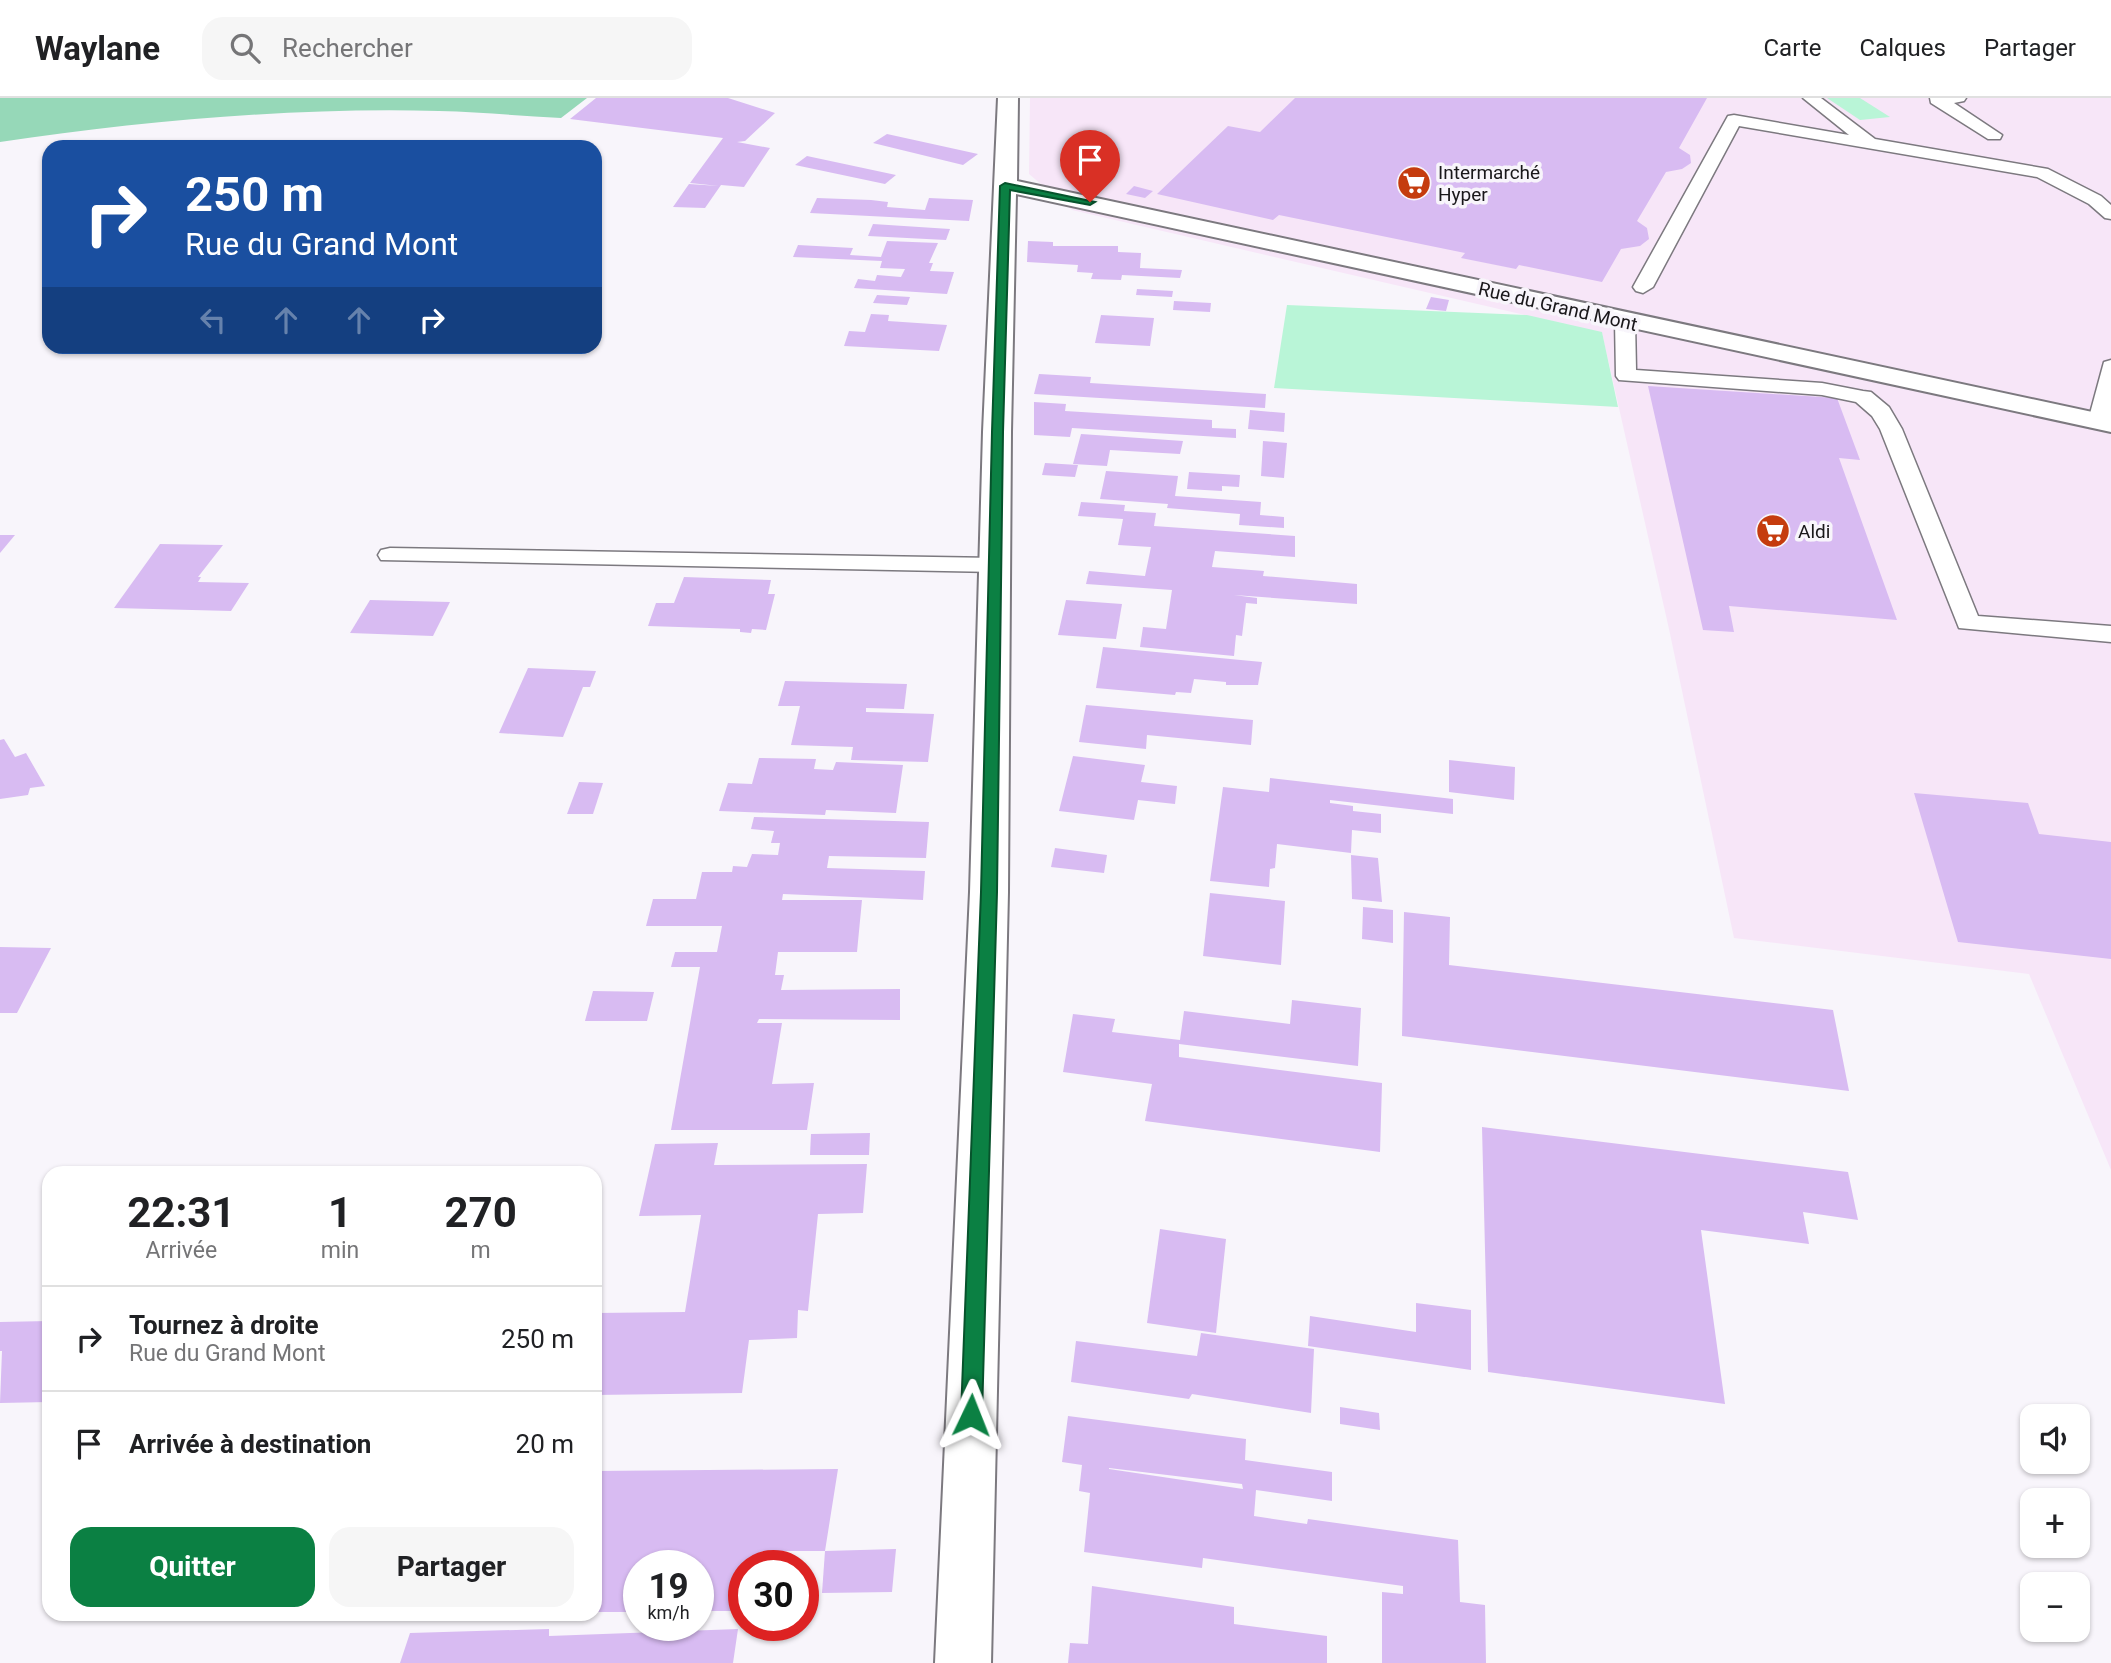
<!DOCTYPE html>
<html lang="fr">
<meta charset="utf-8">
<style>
:root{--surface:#fff;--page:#f6f6f6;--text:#202124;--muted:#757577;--line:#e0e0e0;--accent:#0b8043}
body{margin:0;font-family:Roboto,sans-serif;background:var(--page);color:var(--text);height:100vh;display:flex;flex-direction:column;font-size:26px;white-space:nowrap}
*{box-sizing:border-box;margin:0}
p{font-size:23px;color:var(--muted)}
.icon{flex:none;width:38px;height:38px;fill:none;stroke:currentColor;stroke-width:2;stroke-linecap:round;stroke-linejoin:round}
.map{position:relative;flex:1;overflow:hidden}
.side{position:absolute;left:42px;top:1068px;width:560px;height:455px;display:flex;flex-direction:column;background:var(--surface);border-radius:21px;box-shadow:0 2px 5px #0004}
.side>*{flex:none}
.hud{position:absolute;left:42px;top:42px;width:560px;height:214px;border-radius:21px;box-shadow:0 2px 5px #0004;background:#1a4fa0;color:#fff;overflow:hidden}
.tools{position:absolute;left:2020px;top:1306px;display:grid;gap:14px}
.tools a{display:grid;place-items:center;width:70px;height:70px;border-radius:14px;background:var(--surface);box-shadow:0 2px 5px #0004;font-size:35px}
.speed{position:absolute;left:623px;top:1452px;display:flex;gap:14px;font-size:35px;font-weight:700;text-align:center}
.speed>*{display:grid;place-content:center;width:91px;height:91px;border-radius:50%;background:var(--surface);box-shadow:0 2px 5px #0004;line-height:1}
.speed small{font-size:18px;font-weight:400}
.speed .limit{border:10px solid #d22;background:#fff;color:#111}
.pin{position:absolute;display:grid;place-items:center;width:60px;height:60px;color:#fff;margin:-72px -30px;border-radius:50% 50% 50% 0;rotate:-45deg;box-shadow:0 0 7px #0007}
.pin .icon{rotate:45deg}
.me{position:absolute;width:77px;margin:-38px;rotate:2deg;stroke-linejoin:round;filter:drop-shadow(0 0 5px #0008)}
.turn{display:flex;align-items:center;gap:24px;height:147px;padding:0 28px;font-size:32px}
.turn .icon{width:91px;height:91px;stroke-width:2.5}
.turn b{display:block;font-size:49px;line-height:60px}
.lanes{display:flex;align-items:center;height:66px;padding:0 28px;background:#0003;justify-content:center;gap:35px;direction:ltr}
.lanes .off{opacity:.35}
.eta{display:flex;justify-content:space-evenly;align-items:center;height:119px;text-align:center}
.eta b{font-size:42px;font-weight:700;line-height:49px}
.primary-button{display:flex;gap:14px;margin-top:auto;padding:14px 28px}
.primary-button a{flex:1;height:80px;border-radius:21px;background:var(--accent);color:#fff;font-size:28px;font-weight:700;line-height:80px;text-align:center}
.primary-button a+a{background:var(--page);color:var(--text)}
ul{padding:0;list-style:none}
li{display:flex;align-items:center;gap:21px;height:105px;padding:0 28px;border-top:2px solid var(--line)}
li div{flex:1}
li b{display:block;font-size:26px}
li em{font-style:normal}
header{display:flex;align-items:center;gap:42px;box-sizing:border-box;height:98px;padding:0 35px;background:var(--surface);border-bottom:2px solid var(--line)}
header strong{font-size:33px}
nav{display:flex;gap:38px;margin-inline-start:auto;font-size:24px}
.search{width:490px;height:63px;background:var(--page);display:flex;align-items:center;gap:18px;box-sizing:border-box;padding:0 24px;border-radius:21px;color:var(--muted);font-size:26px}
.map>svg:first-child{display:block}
</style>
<header>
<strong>Waylane</strong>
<div class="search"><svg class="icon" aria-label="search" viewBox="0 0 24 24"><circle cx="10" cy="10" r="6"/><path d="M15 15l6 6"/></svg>Rechercher</div>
<nav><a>Carte</a><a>Calques</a><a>Partager</a></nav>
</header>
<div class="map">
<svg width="2111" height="1565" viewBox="0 0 2111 1565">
<rect width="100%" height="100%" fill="#f8f5fb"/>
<polygon fill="#f7e6f8" points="1030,0 2111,0 2111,1072 2029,876 1734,840 1669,531 1602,235 1072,112 1029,76"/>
<g fill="#b9f5d7">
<polygon points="1827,0 1860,0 1890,19 1860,22"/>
<polygon points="1287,207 1527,217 1602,234 1618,309 1274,290"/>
</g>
<path fill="#96d8b8" d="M0,0H587L561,20C521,18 480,14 439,13C296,9 142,23 0,44Z"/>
<g fill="#d8bbf2" fill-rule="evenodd">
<polygon points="596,0 728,0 775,15 745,43 737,44 770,50 744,89 721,87 705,110 673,109 689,86 719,88 690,85 723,40 570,21"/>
<polygon points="1295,0 1707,0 1679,50 1690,57 1691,65 1682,71 1666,74 1637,123 1647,130 1649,141 1640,148 1621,151 1602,184 1519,167 1516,171 1461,160 1465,155 1279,117 1273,122 1157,96 1228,28 1260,34"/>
<polygon points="887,36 978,56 963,67 873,45"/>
<polygon points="807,58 896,77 885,86 795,67"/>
<polygon points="1134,88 1153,93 1145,100 1126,96"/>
<polygon points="817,100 871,102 888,104 887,109 925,112 929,100 973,102 969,123 810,115"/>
<polygon points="873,126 950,131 946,142 868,138"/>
<polygon points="887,143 938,145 929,165 933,165 930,173 954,174 947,196 854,190 858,181 875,183 877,177 901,179 905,171 880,170 882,163 793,159 798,147 853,150 850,157 881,159"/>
<polygon points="1028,143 1053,144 1053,148 1118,148 1118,154 1141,155 1140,170 1182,172 1180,180 1122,177 1121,182 1091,181 1093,175 1077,174 1078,167 1027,164"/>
<polygon points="1137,191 1173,193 1172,199 1136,197"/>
<polygon points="877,197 910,199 907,207 873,205"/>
<polygon points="1431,199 1449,202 1446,213 1426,211"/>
<polygon points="1174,203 1211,205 1210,214 1173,212"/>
<polygon points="871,216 889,217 888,223 947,227 939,253 844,248 849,233 865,234"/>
<polygon points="1101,217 1154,220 1150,248 1095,245"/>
<polygon points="1039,276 1091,279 1090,285 1266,296 1265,310 1034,296"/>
<polygon points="1648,288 1837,300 1860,362 1839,360 1897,522 1729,508 1734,534 1703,532"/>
<polygon points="1034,304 1066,306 1065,313 1212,322 1212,330 1236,331 1236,340 1072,330 1070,339 1034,337"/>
<polygon points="1250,312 1285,315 1284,334 1248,331"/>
<polygon points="1081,336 1183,343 1180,356 1110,352 1107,368 1073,366"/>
<polygon points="1263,343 1287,345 1284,380 1261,378"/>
<polygon points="1045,365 1078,367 1075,379 1042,377"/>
<polygon points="1106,373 1178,378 1175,398 1261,404 1260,417 1284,419 1284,430 1239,427 1240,416 1167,410 1168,406 1100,401"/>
<polygon points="1189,374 1240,377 1239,389 1222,388 1222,393 1187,391"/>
<polygon points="1081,404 1125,407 1124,413 1156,415 1154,428 1295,438 1295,459 1215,453 1212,469 1264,473 1263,478 1357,486 1357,506 1234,497 1257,500 1257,506 1246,505 1242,538 1236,537 1234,558 1140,549 1143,529 1166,531 1172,492 1086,486 1089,473 1145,478 1151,449 1118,447 1123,421 1078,418"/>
<polygon points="0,437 15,437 0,455"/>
<polygon points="160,446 223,447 198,479 201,479 198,484 249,485 231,513 114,510"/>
<polygon points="684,479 771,482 768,496 775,496 766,532 752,531 751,535 740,534 740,531 648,528 656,505 674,505"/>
<polygon points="370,502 450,504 433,538 350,535"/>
<polygon points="1066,502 1122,506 1116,541 1058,537"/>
<polygon points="1103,549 1262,564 1258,587 1226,587 1226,584 1194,581 1191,595 1176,594 1175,597 1096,590"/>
<polygon points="528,570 596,573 590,589 583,589 563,639 499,635"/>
<polygon points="785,583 907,586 904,611 866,610 866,614 934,616 928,664 851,662 853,649 791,647 800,608 778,608"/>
<polygon points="1086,607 1253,622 1251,647 1147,637 1146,651 1079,644"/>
<polygon points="4,641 15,659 26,655 45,688 30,690 28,697 0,701 0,642"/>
<polygon points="1073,658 1145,667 1141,684 1177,688 1175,706 1138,702 1134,722 1059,713"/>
<polygon points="759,660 816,661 814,671 833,672 836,664 903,667 896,715 826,712 825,717 719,713 728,685 752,686"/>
<polygon points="1449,662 1515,669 1514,702 1449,694"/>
<polygon points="1270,680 1453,701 1453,716 1330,702 1330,705 1353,708 1353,713 1381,716 1381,735 1352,732 1351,755 1277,746 1275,770 1270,771 1269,789 1210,783 1223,689 1269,694"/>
<polygon points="579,684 603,685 593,716 567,716"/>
<polygon points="1914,695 2028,705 2039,736 2111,744 2111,861 1958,844"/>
<polygon points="754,719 929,724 926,760 829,758 827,770 925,773 923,802 783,796 782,802 862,802 857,854 778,854 775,877 784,877 781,892 900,891 900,922 759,921 757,925 782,925 772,986 814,985 807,1032 671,1032 700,869 671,869 675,854 717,854 722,828 646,828 653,801 696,801 702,774 732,774 733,768 747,769 752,756 778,757 780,745 771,745 774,733 751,731"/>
<polygon points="1055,750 1107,757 1104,775 1051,769"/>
<polygon points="1351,757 1378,760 1382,804 1352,801"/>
<polygon points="1210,795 1285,803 1281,867 1203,858"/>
<polygon points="1363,809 1393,812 1393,845 1362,841"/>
<polygon points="1404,814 1450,819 1449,867 1833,912 1849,993 1402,938"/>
<polygon points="0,849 51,850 17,915 0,915"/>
<polygon points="593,893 654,894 647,923 585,923"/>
<polygon points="1292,902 1361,910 1358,968 1179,946 1179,959 1382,985 1380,1054 1145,1023 1152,986 1063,974 1073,916 1115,921 1112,934 1180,942 1184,913 1290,926"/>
<polygon points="1482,1029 1848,1074 1858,1122 1803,1114 1809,1146 1701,1132 1725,1306 1488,1274"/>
<polygon points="870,1035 869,1057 810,1057 811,1036"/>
<polygon points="718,1045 714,1067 867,1066 863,1115 818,1116 808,1213 798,1212 797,1240 749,1242 742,1295 595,1297 595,1215 685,1214 701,1117 639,1118 655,1046"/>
<polygon points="1160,1131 1226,1141 1216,1235 1147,1225"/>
<polygon points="1416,1205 1471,1212 1471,1272 1308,1248 1310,1218 1416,1234"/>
<polygon points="49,1223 49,1304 0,1305 2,1253 0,1253 0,1224"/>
<polygon points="1201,1235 1314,1251 1311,1315 1192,1296 1189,1301 1071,1284 1076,1243 1197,1258"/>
<polygon points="1340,1309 1379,1315 1380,1332 1340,1326"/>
<path d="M1068,1318L1246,1341L1245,1362L1332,1374V1403L1256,1392L1254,1418L1307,1426L1308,1421L1458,1442L1460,1504L1485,1507L1486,1565H1382V1494L1403,1496V1488L1203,1460L1202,1470L1084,1454L1090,1395L1079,1393L1082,1367L1062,1364ZM1109,1370L1242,1386L1243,1391L1109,1371Z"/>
<polygon points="838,1371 825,1453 774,1453 773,1468 744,1468 744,1513 698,1513 698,1468 639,1468 639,1514 595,1514 595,1373"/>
<polygon points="896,1451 892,1494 822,1495 825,1453"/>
<polygon points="1092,1488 1234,1509 1234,1526 1327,1538 1327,1565 1068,1565 1070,1545 1088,1546"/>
<polygon points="549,1531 549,1538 738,1531 733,1565 400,1565 410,1535"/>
</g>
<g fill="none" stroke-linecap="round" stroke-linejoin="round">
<g stroke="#7c797f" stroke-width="3">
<g id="lane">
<polygon points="1803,0 1821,0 1875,41 2048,71 2101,98 2111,107 2111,121 2105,120 2089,106 2037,79 1739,28 1653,189 1643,195 1636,193 1633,189 1728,18 1734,17 1849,37"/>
<polygon points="1930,0 1966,0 1964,3 1954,5 2002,37 2000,41 1988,41 1931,5"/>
<polygon points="1625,217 1632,219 1635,223 1636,272 1822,285 1863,293 1871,294 1889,309 1902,331 1978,518 2111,528 2111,544 1959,530 1880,331 1872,318 1856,304 1822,297 1619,282 1616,278 1615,223 1618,219"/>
<polygon points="2111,262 2111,319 2107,328 2091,328 2088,323 2104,264"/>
<polygon points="390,450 996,460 1005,462 1008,467 1005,472 996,474 381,462 378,457 381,452"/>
</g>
</g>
<g stroke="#7c797f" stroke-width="4">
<polygon id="street" points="998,0 1018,0 1017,83 2111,318 2111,334 1016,96 1011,334 1008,794 991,1565 935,1565 970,794 983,334"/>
</g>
<use href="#lane" fill="#fff" fill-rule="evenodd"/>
<use href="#street" fill="#fff" fill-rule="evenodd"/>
</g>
<polygon fill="#0b8043" stroke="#07532c" stroke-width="2" points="1005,85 1095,104 1090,107 1010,92 1003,334 997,794 982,1317 979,1324 971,1327 964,1324 961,1317 981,794 992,334 1000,88"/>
<defs>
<g id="supermarket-disc" transform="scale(1.75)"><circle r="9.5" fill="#c53c0e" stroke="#f8f5fb"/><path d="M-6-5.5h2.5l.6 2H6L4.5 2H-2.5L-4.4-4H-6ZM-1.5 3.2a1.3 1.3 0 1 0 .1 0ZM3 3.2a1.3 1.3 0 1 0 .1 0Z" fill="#fff"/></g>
</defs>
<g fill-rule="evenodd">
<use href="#supermarket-disc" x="1414" y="85"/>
<use href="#supermarket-disc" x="1773" y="433"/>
</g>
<g text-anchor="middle" stroke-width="7" stroke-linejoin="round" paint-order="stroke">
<g font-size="19" fill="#19171a" stroke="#f8f5fb" text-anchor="start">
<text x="1438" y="81">Intermarché<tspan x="1438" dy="22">Hyper</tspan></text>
<text x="1798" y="440">Aldi</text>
</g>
<g font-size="19" fill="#19171a" stroke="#f8f5fb">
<text transform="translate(1558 208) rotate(13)" y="7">Rue du Grand Mont</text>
</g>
</g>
</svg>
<div class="tools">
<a><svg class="icon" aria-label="sound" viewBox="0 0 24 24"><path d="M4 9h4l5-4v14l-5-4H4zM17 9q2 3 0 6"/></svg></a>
<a>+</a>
<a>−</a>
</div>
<div class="speed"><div>19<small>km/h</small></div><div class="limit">30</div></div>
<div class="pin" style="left:1090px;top:104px;background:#d93025"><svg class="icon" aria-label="arrive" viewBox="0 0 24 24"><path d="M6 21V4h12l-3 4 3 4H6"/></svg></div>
<svg class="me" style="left:971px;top:1317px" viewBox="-20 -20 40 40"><path d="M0-17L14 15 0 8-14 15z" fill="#0b8043" stroke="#fff" stroke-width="4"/></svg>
<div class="hud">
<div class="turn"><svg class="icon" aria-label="right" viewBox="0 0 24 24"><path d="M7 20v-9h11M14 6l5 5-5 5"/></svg><div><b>250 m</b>Rue du Grand Mont</div></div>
<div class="lanes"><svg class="icon off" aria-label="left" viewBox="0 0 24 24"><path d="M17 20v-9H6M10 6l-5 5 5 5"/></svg><svg class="icon off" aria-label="ahead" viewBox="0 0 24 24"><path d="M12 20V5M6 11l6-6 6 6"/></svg><svg class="icon off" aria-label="ahead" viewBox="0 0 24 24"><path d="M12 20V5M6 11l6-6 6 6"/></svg><svg class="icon" aria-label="right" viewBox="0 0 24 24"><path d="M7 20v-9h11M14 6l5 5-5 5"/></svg></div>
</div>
<section class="side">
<div class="eta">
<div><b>22:31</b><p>Arrivée</p></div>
<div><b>1</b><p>min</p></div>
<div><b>270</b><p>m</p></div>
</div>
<ul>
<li><svg class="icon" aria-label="right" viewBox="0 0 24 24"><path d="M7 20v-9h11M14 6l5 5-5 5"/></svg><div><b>Tournez à droite</b><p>Rue du Grand Mont</p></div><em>250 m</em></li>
<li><svg class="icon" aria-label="arrive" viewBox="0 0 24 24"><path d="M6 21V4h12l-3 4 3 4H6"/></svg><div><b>Arrivée à destination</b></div><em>20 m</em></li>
</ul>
<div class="primary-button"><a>Quitter</a><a>Partager</a></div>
</section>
</div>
